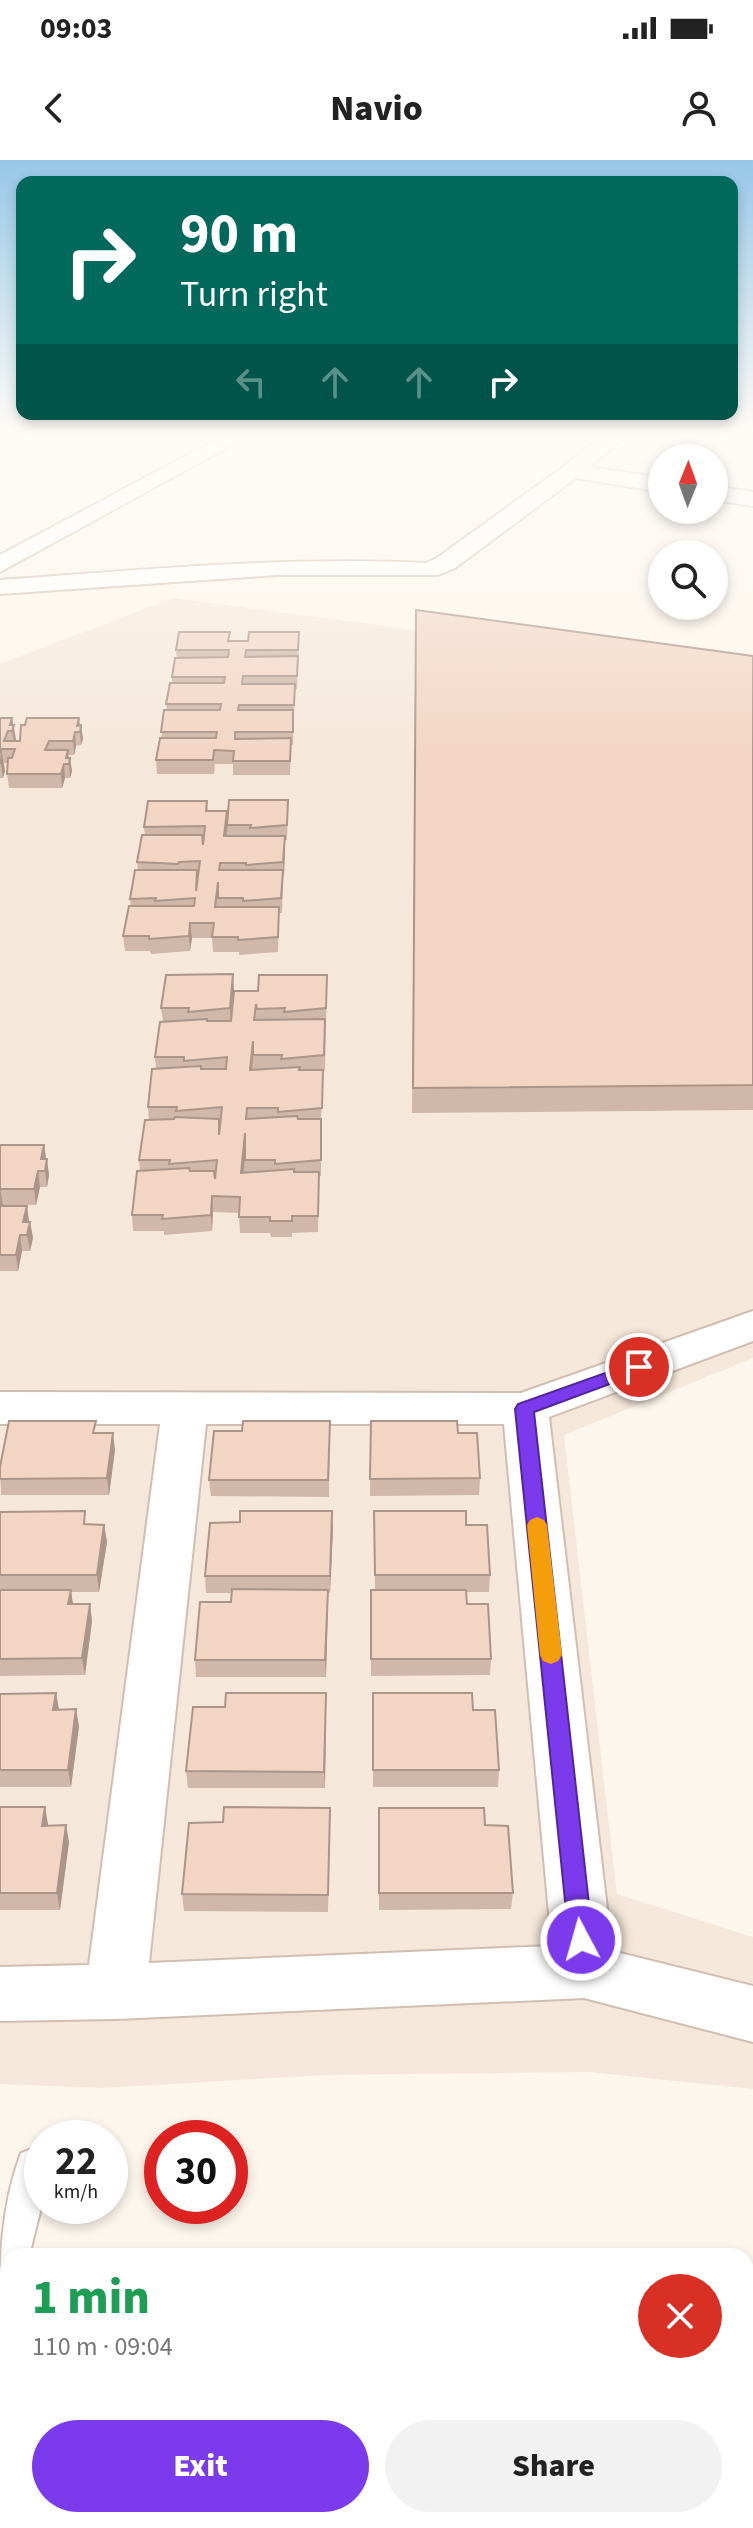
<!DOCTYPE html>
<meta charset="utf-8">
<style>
:root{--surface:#fff;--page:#f2f2f2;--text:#222;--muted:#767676;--accent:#7c3aed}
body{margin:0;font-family:"Source Sans 3",sans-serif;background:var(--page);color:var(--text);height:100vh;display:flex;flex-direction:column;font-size:30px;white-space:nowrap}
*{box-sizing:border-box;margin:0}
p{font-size:26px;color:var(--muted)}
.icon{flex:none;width:44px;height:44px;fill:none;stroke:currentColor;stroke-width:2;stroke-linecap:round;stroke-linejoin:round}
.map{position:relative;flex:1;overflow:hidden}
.drawer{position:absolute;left:0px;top:2088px;width:754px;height:280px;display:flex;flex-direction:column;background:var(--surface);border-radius:24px 24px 0 0;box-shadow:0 4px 12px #0003}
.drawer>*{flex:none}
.guide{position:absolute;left:16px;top:16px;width:722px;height:244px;border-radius:16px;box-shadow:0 4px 12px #0003;background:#00695c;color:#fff;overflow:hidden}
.needle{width:52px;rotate:1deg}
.buttons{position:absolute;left:648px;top:284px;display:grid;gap:16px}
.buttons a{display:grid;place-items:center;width:80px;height:80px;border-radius:50%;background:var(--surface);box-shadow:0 4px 12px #0003;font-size:40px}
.speed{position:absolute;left:24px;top:1960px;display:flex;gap:16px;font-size:40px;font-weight:700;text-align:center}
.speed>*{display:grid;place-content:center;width:104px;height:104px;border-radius:50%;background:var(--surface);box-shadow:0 4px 12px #0003;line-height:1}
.speed small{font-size:20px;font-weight:400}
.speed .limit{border:12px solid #d22;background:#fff;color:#111}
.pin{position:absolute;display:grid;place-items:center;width:68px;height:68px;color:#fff;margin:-34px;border:4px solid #fff;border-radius:50%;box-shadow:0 2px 8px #0007}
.me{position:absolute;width:88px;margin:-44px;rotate:354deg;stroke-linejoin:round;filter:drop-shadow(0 0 6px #0008)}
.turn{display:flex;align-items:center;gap:28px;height:168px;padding:0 32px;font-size:36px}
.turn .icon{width:104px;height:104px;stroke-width:2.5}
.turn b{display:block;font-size:56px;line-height:68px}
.lanes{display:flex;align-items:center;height:76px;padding:0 32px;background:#0003;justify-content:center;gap:40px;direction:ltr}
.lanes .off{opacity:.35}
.round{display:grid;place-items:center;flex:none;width:84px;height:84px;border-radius:42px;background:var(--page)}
.overview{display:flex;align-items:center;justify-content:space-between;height:136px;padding:0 32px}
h1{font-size:48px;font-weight:800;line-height:60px;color:#1e9e55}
.primary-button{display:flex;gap:16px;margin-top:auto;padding:16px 32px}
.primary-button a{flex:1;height:92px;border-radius:48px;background:var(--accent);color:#fff;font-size:32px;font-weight:800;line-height:92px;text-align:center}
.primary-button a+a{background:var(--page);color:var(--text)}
.status{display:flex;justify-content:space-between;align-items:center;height:56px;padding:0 40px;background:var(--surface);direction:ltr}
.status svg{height:22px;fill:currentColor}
header{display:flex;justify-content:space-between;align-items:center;height:104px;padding:0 32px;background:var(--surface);font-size:36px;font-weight:800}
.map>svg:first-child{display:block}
</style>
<div class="status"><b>09:03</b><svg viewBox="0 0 49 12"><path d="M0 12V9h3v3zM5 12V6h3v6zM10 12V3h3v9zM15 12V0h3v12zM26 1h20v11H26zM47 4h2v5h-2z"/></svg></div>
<header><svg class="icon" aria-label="back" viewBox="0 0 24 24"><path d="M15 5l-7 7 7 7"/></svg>Navio<svg class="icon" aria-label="person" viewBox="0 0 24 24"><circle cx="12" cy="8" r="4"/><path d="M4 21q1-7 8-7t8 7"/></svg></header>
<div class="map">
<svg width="753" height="2368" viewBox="0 0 753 2368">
<rect width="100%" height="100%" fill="#fdf6ec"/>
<polygon fill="#f5e8da" points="173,438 415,470 413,953 753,950 753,1198 564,1275 617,1734 753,1777 753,1929 588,1912 324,1915 103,1928 0,1924 0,504"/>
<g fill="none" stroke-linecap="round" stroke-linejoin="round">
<g stroke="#d1beb0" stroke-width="4">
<path id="service" d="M34,1988L42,1991V2044L29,2096H8V2157L0,2161C0,2102 0,2049 21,1993Z"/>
</g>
<g stroke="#d1beb0" stroke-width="4">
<g id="minor">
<polygon points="238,268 263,268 0,412 0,395"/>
<path d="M612,268H634L590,307L662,318V332L576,318L455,408L438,415H277L0,434V420C142,410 283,396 426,403L437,398L564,306Z"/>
<polygon points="714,326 753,332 753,346 714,340"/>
<path d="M753,1151V1181L549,1257L612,1791L753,1826V1882L584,1838L116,1859L0,1861V1807L89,1805L160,1264H0V1232L521,1233ZM206,1264H504L552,1786L149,1803Z"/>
</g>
</g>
<use href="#service" fill="#fff" fill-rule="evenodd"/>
<use href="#minor" fill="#fff" fill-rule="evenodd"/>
</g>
<g fill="#d1b7a8">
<polygon points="416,450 753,496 753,950 412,953"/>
<polygon points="230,481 299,485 297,529 295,529 293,585 291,585 290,615 233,615 233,604 215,604 214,614 157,614 156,600 167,550 166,544 172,523 172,517 177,498 176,490"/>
<polygon points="0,558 14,565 15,581 20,581 79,558 80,566 81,565 83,579 81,585 76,586 74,595 68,595 72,611 70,618 65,618 62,628 9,628 7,614 8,603 4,603 5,611 3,618 0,618"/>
<polygon points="288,640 288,654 287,680 285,680 282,753 279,753 278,792 239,795 239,792 213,792 212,778 192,778 190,791 151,794 150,791 125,791 123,776 131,746 130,739 138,710 137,702 145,675 144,667 207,641 208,651 227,660"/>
<polygon points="327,815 325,911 323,911 321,964 321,1016 319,1016 318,1072 292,1073 292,1077 271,1077 270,1073 240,1073 239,1053 213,1052 212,1071 164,1075 164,1071 133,1071 132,1055 140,1011 139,1000 149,960 148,947 156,909 155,897 163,861 161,848 234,831 258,831"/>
<polygon points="0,985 44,985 49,1015 47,1027 40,1027 36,1045 3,1045 27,1046 29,1062 30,1062 33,1078 30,1091 22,1091 18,1111 0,1111"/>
<polygon points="330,1261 329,1337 211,1336 209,1320 242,1271"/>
<polygon points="371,1261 458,1273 480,1318 479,1335 370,1336"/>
<polygon points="115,1290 109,1335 1,1335 0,1307"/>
<polygon points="374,1351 466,1365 490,1415 489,1432 466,1432 467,1444 491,1499 490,1515 371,1516 371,1430 375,1430"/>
<polygon points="0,1352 87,1364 104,1365 107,1382 99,1432 71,1432 73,1444 90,1444 92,1461 85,1515 0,1516"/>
<polygon points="333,1368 330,1433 328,1433 326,1517 196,1517 195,1500 231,1442 231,1433 206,1433 205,1416"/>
<polygon points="56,1533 59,1550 79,1566 71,1627 0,1627 0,1534"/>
<polygon points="373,1533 499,1610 498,1627 373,1627"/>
<polygon points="225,1547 326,1550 325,1628 188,1628 186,1611"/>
<polygon points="0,1647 48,1664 48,1666 69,1682 60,1750 0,1750"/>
<polygon points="379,1648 513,1733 511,1749 379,1750"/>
<polygon points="223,1662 330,1664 328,1752 184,1751 182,1734"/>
</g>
<g fill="#aa9588">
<polygon points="12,558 16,579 14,585 12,571 10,565"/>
<polygon points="79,558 80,571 81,565 83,579 81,585 80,572 77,566"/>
<polygon points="75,572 76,586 74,595 73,581"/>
<polygon points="1,589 5,611 3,618 1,604 0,604"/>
<polygon points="68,590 69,602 70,598 72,611 70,618 69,604 66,598"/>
<polygon points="64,604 65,618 62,628 61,614"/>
<polygon points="227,651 228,665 224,690 224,676"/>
<polygon points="285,676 285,690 284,717 283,702"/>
<polygon points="190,763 192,778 190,791 189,776"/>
<polygon points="233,814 234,830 231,863 230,848"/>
<polygon points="253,881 253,897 251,926 250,910"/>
<polygon points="245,973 246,988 242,1029 241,1013"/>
<polygon points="44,985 46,1000 41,999"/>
<polygon points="47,999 49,1015 47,1027 45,1011"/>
<polygon points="38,1011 40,1027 36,1045 34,1029"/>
<polygon points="0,1029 3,1045 0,1055"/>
<polygon points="212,1036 213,1052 212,1071 211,1055"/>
<polygon points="27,1046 29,1062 23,1062"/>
<polygon points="30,1062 33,1078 30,1091 27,1075"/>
<polygon points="20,1075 22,1091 18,1111 16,1095"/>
<polygon points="113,1273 115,1290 109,1335 107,1318"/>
<polygon points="332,1351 333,1368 330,1433 330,1416"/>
<polygon points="104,1365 107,1382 99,1432 97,1415"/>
<polygon points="71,1430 73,1446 68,1444"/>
<polygon points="328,1430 328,1447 326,1517 325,1500"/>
<polygon points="90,1444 92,1461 85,1515 82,1498"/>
<polygon points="56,1533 59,1550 53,1550"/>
<polygon points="326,1533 326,1550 325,1628 324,1612"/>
<polygon points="76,1549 79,1566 71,1627 68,1610"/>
<polygon points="45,1647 48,1664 45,1683 42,1666"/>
<polygon points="66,1665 69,1682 60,1750 57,1733"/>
</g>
<g fill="#f3d5c3" stroke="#aa9588" stroke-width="2">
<polygon points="416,450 753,496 753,925 413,928"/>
<polygon points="179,472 230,472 228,481 248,481 249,472 299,472 298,490 246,490 245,497 298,496 297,516 243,516 242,524 295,524 294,545 239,545 238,550 293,550 293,572 235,572 235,579 291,578 290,601 233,601 234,591 214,590 213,600 156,600 160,578 216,578 217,572 161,572 164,550 220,550 221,544 166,544 170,523 224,523 225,517 172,517 175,498 228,497 229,490 176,490"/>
<polygon points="0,558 12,558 10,565 14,565 12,571 8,571 4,581 20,581 21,565 25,565 27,558 79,558 77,566 81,565 80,572 75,572 73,581 49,581 45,590 68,590 66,598 70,598 69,604 64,604 61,614 7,614 8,598 12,598 15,589 1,589 0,593"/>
<polygon points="229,640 288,640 287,665 250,668 251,665 227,665"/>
<polygon points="148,641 207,641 206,651 227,651 224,676 285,676 283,702 246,705 246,703 220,703 219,710 283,710 281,738 243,741 243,738 218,738 218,722 215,747 279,747 278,777 238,780 238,777 212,777 214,763 190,763 189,776 149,779 149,776 123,776 129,746 194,746 195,738 155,741 156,738 130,739 135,710 197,710 196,731 200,701 179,702 178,704 137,702 142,675 202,675 203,685 205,666 144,667"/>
<polygon points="233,814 230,848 188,852 189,848 161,848 166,815"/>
<polygon points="259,815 327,815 326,848 284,852 285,848 257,849 256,844 254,860 325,859 324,895 281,899 282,895 253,895 253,881 250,910 300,907 299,910 323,910 322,948 278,952 278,948 247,948 246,959 297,956 298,959 321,959 321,1000 275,1004 275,1000 245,1000 245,973 241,1013 294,1009 294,1012 319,1012 318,1056 292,1056 292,1061 270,1061 270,1057 239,1057 240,1037 212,1036 211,1055 162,1059 163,1055 132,1055 137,1011 189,1008 190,1011 214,1011 215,1019 217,1000 169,1004 170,1000 139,1000 145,960 174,959 175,957 219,959 219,975 222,947 176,951 177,947 148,947 152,909 201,906 201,909 226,909 227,897 184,901 184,897 155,897 160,862 207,859 207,861 231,861 234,831 258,831"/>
<polygon points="0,985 44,985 41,999 47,999 45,1011 38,1011 34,1029 0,1029 0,1031"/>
<polygon points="0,1046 27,1046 23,1062 30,1062 27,1075 20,1075 16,1095 0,1095"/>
<polygon points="9,1261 96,1261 93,1273 113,1273 107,1318 0,1319 0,1307"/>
<polygon points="243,1261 330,1261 328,1320 209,1320 214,1271 242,1271"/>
<polygon points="371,1261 457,1261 458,1273 477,1273 480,1318 370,1319"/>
<polygon points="85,1351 84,1364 104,1365 97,1415 0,1415 0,1352"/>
<polygon points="240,1351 332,1351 330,1416 205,1416 210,1363 240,1362"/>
<polygon points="374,1351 466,1351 466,1365 487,1365 490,1415 375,1415"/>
<polygon points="232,1429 328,1430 325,1500 195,1500 200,1442 231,1442"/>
<polygon points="0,1430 71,1430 68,1444 90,1444 82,1498 0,1499"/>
<polygon points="371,1430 466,1430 467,1444 488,1444 491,1499 371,1499"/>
<polygon points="56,1533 53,1550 76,1549 68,1610 0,1610 0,1534"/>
<polygon points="226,1533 326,1533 324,1612 186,1611 193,1547 225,1547"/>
<polygon points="373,1533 472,1533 473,1550 495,1550 499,1610 373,1610"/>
<polygon points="0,1647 45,1647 42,1666 66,1665 57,1733 0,1733"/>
<polygon points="224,1647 330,1648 328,1735 182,1734 189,1663 223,1662"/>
<polygon points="379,1648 484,1648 485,1665 508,1666 513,1733 379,1733"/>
</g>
<linearGradient id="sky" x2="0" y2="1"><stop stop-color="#97c7e8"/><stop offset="0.45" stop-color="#fefbf6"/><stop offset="1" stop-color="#fefbf6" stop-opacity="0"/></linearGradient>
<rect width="753" height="599" fill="url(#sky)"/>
<polygon fill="#7c3aed" stroke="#51269a" stroke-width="2" points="639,1201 645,1202 648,1207 645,1211 534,1252 593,1780 590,1788 581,1791 573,1788 569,1780 515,1249 518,1244"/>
<polygon fill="#f59e0b" points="537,1357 544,1360 547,1365 562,1495 558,1501 551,1504 543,1501 540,1495 527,1365 530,1360"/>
</svg>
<div class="buttons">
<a><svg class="needle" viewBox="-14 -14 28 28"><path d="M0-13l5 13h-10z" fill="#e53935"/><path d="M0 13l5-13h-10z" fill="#767676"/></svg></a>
<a><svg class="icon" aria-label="search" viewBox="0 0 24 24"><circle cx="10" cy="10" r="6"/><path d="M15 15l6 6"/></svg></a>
</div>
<div class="speed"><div>22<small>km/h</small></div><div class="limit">30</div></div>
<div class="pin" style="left:639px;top:1207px;background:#d93025"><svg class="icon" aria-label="arrive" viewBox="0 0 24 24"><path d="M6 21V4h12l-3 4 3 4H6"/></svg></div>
<svg class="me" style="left:581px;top:1780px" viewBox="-20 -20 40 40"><circle r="17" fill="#7c3aed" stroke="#fff" stroke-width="3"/><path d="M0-11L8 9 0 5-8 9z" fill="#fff"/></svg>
<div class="guide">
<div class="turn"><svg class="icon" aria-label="right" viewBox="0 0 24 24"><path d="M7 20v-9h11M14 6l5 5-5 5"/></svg><div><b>90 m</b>Turn right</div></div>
<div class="lanes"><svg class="icon off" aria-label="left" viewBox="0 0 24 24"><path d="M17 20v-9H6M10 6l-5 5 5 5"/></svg><svg class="icon off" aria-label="ahead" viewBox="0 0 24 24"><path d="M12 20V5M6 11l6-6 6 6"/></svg><svg class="icon off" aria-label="ahead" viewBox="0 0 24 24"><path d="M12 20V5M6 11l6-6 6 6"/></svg><svg class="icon" aria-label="right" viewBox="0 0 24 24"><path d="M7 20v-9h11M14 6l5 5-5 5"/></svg></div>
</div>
<section class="drawer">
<div class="overview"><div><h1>1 min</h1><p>110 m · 09:04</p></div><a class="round" style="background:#d93025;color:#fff"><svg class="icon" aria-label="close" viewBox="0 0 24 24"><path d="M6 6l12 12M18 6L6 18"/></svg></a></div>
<div class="primary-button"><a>Exit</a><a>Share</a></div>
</section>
</div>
